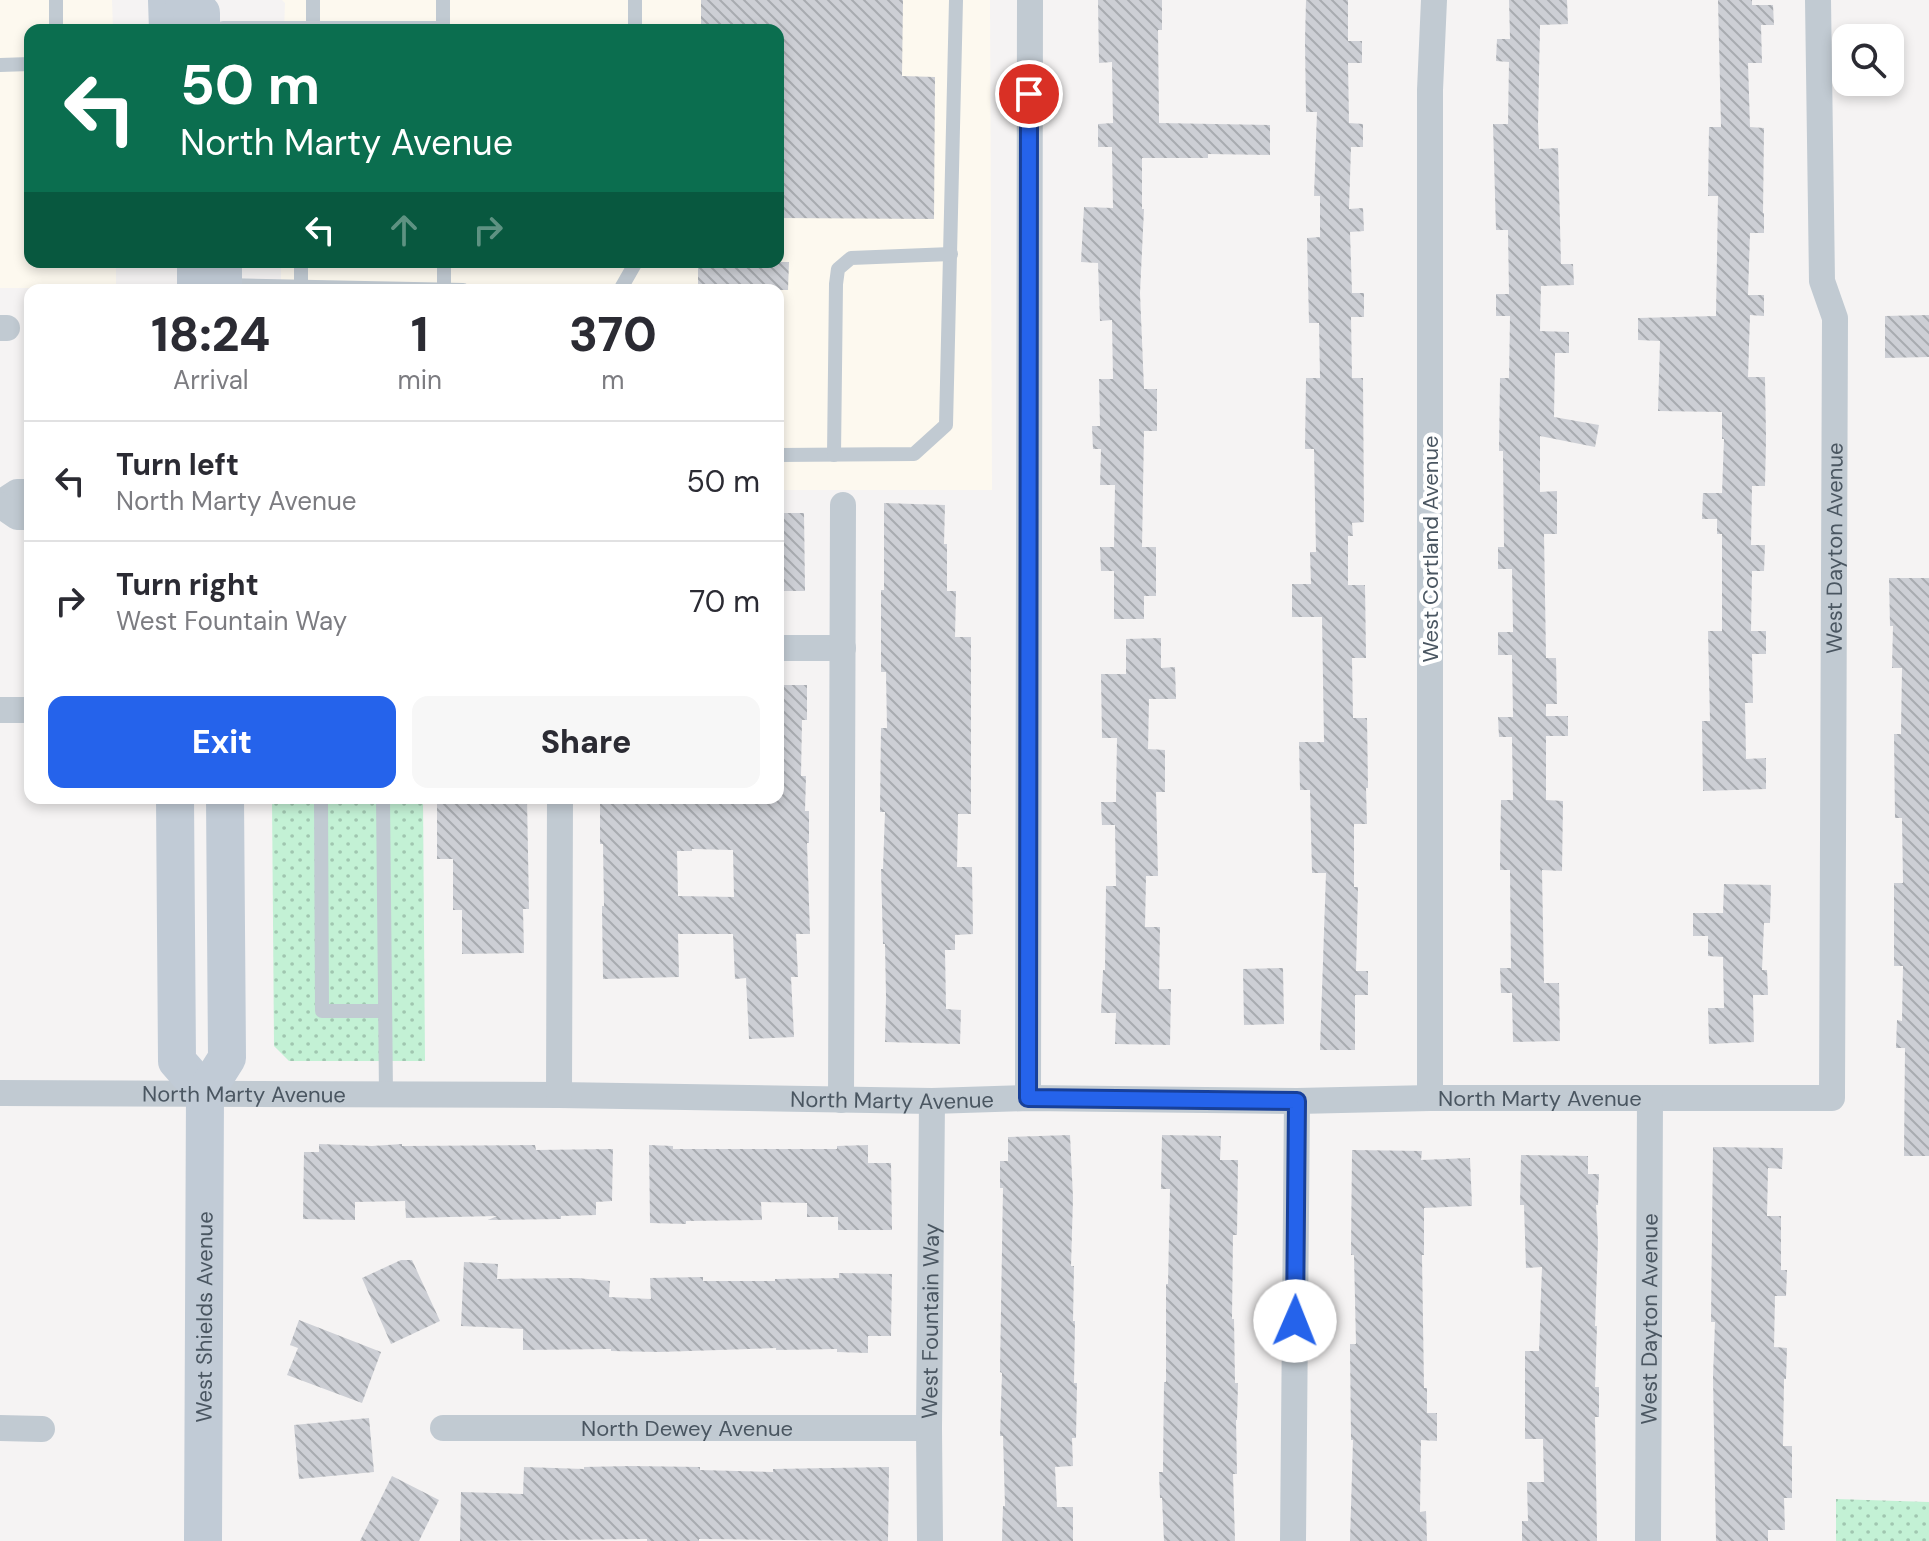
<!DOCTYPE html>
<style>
:root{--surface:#fff;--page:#f7f7f7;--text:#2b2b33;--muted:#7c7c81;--line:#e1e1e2;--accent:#2563eb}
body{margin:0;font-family:"DM Sans",sans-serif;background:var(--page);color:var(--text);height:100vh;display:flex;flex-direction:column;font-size:30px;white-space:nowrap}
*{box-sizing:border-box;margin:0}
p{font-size:26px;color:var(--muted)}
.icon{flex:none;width:44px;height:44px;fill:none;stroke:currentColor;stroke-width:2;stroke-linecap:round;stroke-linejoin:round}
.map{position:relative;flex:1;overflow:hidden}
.panel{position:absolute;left:24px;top:284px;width:760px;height:520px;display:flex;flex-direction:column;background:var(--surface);border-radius:16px;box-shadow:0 4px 12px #0003}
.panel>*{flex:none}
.hud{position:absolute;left:24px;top:24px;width:760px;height:244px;border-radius:16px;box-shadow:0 4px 12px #0003;background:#0b6e4f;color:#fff;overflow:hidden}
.fabs{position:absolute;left:1832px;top:24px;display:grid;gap:16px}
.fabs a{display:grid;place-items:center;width:72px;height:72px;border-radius:16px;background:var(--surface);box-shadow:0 4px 12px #0003;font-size:40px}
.pin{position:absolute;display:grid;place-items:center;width:68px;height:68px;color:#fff;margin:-34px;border:4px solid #fff;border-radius:50%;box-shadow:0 2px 8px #0007}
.me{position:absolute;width:88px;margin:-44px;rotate:1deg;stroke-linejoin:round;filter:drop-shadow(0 0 6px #0008)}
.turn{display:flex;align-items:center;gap:28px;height:168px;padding:0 24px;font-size:36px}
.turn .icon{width:104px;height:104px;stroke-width:2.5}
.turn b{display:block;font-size:56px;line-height:68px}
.lanes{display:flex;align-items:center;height:76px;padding:0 24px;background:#0003;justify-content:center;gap:40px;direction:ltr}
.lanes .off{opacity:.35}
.eta{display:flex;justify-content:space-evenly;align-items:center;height:136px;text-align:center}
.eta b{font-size:48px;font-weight:800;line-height:56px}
.cta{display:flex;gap:16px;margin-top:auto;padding:16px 24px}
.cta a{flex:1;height:92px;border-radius:16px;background:var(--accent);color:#fff;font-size:32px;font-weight:800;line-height:92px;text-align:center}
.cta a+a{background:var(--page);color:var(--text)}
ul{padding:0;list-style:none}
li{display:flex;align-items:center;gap:24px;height:120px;padding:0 24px;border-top:2px solid var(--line)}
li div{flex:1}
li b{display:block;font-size:30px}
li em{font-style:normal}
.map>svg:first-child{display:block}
</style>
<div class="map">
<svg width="1929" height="1541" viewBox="0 0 1929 1541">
<defs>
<pattern id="grass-dots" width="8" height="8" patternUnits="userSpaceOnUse" patternTransform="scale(2)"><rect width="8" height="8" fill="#c3f1d5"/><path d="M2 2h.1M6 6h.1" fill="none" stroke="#a0c6b0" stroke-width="1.8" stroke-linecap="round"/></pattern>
<pattern id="building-back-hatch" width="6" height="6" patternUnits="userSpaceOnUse" patternTransform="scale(2)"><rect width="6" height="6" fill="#cdcfd5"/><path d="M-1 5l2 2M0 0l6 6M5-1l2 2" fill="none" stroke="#a8abb0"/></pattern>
</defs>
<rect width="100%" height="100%" fill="#f5f3f3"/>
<g fill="#fdf9ef">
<polygon points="0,0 112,0 113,30 30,30 30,262 116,262 116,288 0,288"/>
<polygon points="282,0 990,0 992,490 778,490 778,290 281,290 281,262 778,262 778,30 284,30 285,3"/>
</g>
<g fill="url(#grass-dots)">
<polygon points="272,798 423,798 425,1061 289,1061 274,1046"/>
<polygon points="1836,1499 1929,1502 1929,1541 1836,1541"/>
</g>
<g fill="url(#building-back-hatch)" fill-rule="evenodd">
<polygon points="701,0 903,0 902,76 935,77 934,219 778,218 778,30 701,30"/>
<polygon points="1098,0 1162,0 1162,30 1158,30 1159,123 1270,125 1270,155 1208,154 1208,158 1142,158 1142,209 1144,209 1140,293 1144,389 1157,389 1157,431 1144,431 1142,547 1156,547 1156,596 1144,596 1144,619 1114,619 1114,571 1101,571 1100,547 1114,547 1115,485 1100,485 1101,449 1093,449 1092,426 1100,426 1099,379 1113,379 1112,320 1100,321 1098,263 1081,262 1084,207 1113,208 1112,147 1098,147 1098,124 1113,123 1112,62 1099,63"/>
<polygon points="1306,0 1348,0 1348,41 1362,41 1362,63 1348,63 1349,123 1363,124 1363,147 1351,147 1349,209 1363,208 1364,231 1350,232 1352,293 1364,293 1364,317 1351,317 1352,378 1363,378 1364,522 1352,523 1353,536 1348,536 1348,585 1365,585 1366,658 1352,658 1353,718 1367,718 1368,788 1366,788 1367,824 1354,824 1354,887 1358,887 1356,971 1368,971 1368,995 1355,995 1355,1050 1320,1050 1326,873 1312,873 1310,790 1300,790 1299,742 1324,742 1322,617 1292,617 1292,584 1311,584 1310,552 1316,552 1314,449 1305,449 1306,378 1320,378 1319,323 1309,323 1307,238 1320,237 1320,196 1314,196 1317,112 1306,112 1305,42"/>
<polygon points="1509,0 1567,0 1568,24 1540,25 1538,124 1539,149 1558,148 1561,264 1573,264 1574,285 1541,286 1540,331 1569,332 1569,353 1555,353 1554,417 1599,425 1595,447 1540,436 1540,492 1557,491 1557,534 1544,534 1546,658 1556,658 1557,704 1546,704 1546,716 1568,716 1568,736 1546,736 1546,800 1563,801 1562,871 1542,870 1544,983 1559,983 1560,1041 1513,1042 1512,993 1501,993 1500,968 1511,968 1510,870 1500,870 1501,800 1513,800 1512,737 1499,737 1498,717 1513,717 1512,655 1498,655 1498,632 1513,632 1512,569 1498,569 1498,547 1504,547 1503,451 1499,451 1500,378 1509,378 1510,316 1496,316 1496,294 1509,294 1508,230 1496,230 1493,124 1508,124 1509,62 1496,61 1497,39 1510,39"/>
<polygon points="1718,0 1752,0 1752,5 1773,5 1774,25 1761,25 1762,63 1748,63 1750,127 1764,128 1763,213 1764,213 1764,233 1750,233 1748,295 1764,295 1764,316 1750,315 1748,377 1765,377 1766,438 1765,486 1752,486 1751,545 1765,545 1764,571 1752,571 1751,631 1766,631 1766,654 1752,654 1753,703 1745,703 1746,759 1766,758 1766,789 1703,791 1702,721 1710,721 1708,631 1722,631 1722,534 1717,534 1717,519 1702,519 1703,493 1722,493 1724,439 1722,439 1722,412 1658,411 1660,341 1638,340 1638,318 1716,316 1718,196 1708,196 1709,127 1721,127"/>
<polygon points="698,262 789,262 788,290 698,290"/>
<polygon points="1929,315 1929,357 1885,358 1885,316"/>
<polygon points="884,503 945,505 944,544 947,544 947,591 956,591 955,637 971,637 971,814 958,814 957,867 972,867 973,934 955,935 955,950 945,950 946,1009 961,1010 960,1044 885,1042 886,997 885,944 883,944 881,869 883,869 885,812 880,812 881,728 887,728 886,672 881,672 881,590 884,590"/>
<polygon points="778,513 804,513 805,591 778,591"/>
<polygon points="1889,578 1929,578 1929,1156 1904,1156 1905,1048 1896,1048 1897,1020 1902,1021 1903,966 1894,966 1894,883 1903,883 1902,818 1895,818 1894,734 1901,734 1902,668 1892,668 1893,626 1890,626"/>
<polygon points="1161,638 1161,668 1175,667 1176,699 1149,699 1148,749 1165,750 1165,792 1156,792 1158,876 1146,876 1145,927 1160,927 1159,989 1171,989 1170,1045 1115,1044 1116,1013 1101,1013 1103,970 1105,970 1106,886 1116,886 1115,825 1102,825 1101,802 1116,802 1117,738 1102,738 1101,674 1126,674 1126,639"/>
<path d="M778,685H807V720H802L801,776H806L805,811H809V843H807L810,934H796L798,977H791L794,1037L749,1039L746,978L735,979L733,934H678L679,977L603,979L602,906H604L603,844H600V798H778ZM692,849L733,850L734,897L678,896L677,851H692Z"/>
<polygon points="437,798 527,798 529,909 523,909 524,953 462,954 462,910 453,910 453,859 437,859"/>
<polygon points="1724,884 1771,885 1770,923 1764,923 1762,970 1767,970 1768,995 1753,995 1754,1042 1709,1044 1708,1008 1724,1008 1723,957 1708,956 1708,936 1693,936 1693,913 1723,913"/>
<polygon points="1283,968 1284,1024 1244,1025 1243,969"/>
<polygon points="1070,1135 1073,1198 1071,1266 1074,1266 1073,1321 1075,1321 1074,1383 1077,1383 1076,1438 1072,1438 1073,1466 1055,1467 1057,1507 1073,1507 1073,1541 1002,1541 1003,1506 1005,1506 1003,1436 1000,1436 1002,1373 1000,1372 1003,1188 1000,1188 1000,1161 1008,1161 1008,1137"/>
<polygon points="1162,1135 1221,1136 1220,1160 1238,1160 1237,1235 1233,1235 1232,1319 1234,1319 1235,1383 1238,1383 1237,1420 1236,1420 1237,1474 1233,1474 1235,1541 1164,1541 1162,1498 1160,1498 1159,1472 1163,1472 1164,1382 1166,1382 1166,1284 1168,1284 1170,1189 1161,1189"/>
<polygon points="319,1144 372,1146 402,1144 402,1146 535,1145 536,1150 613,1149 612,1201 596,1202 596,1215 561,1216 561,1219 488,1220 497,1216 406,1218 405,1201 355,1202 355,1220 303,1219 304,1152 319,1152"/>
<polygon points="649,1145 673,1146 673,1149 837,1149 837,1146 868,1145 868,1163 891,1163 892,1230 838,1230 838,1217 807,1217 807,1203 761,1202 762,1220 686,1221 686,1224 650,1223"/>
<polygon points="1713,1147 1783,1148 1782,1169 1768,1168 1767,1216 1781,1216 1781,1270 1787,1270 1786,1296 1775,1296 1774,1347 1787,1348 1786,1379 1784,1379 1783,1446 1792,1446 1792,1498 1784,1498 1785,1530 1768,1530 1768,1541 1716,1541 1713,1377 1715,1322 1711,1322"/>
<polygon points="1352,1150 1422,1151 1421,1160 1470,1158 1472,1206 1424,1208 1424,1255 1422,1255 1424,1388 1427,1388 1427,1413 1437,1413 1437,1441 1421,1440 1420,1512 1426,1511 1427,1541 1350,1541 1353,1440 1351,1440 1350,1344 1356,1344 1354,1255 1351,1255"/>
<polygon points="1521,1155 1588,1156 1588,1174 1599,1174 1598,1205 1596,1205 1598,1241 1595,1326 1597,1326 1595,1387 1599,1387 1599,1417 1595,1417 1597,1541 1522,1541 1522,1521 1528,1521 1527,1482 1544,1482 1543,1439 1525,1439 1525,1351 1539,1351 1542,1267 1526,1268 1524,1205 1520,1205"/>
<polygon points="401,1260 412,1260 440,1321 391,1344 362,1278"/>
<polygon points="464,1262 498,1264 497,1279 577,1278 610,1281 609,1297 651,1299 650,1278 703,1277 703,1281 775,1281 775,1279 839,1278 839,1273 892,1274 891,1336 868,1336 868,1353 837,1352 837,1349 776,1350 776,1348 659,1352 611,1351 611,1349 523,1350 523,1329 461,1326"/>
<polygon points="299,1320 381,1352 362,1403 287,1375 298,1348 290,1345"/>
<polygon points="369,1418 374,1472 299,1479 294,1425"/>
<polygon points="631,1466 700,1467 700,1470 773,1472 773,1469 889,1467 888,1541 699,1539 699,1541 647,1541 647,1539 460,1541 461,1492 523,1494 524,1467 584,1469 584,1467"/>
<polygon points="392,1476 439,1500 419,1541 360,1541"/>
</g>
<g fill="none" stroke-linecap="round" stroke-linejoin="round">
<g stroke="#c1cad2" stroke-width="14">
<polyline points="313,0 313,30"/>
<polyline points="443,0 443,30"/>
<polyline points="635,0 635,30"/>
<polyline points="223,28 443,28"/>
<polyline points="56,30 56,0"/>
<polyline points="0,65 30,64"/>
<polyline points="444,262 444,290"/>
<polyline points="224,285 463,290"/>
<polyline points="301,286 301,262"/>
<polyline points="620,290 636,262"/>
<polyline points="778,455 914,454 946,425 956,0"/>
<polyline points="834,455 836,284 838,269 851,258 951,254"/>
<polyline points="321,798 322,1011 385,1011"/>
<polyline points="383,798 386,1094"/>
</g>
<g stroke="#c1cad2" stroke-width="26">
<polyline points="0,328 7,328"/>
<polyline points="0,503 17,492 30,492"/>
<polyline points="0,505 17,517 30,517"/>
<polyline points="778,648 843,648"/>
<polyline points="0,710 30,710"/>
<path id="s1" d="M0,1093L559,1095L932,1101L1028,1098L1297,1101L1430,1098H1832L1835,318L1822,281L1818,0"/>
<polyline points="559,1095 560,798"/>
<polyline points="1028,1098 1030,0"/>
<polyline points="1430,1098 1430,90 1434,0"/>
<polyline points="841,1100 843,505"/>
<polyline points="0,1428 42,1429"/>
<path id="s2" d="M443,1428H929"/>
<path id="s3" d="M930,1541L929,1428L932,1101"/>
<polyline points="1293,1541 1297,1101"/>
<path id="s4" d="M1648,1541L1650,1098"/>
</g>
<g stroke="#c1cbd6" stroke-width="38">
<polyline points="167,0 168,30"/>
<polyline points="184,0 201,13 201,30"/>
<polyline points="196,262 196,290"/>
<polyline points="223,262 223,290"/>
<polyline points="175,798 177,1061 205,1093"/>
<path id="s5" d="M203,1541L205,1093L227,1058L225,798"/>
</g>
</g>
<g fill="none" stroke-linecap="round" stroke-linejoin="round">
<g stroke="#184099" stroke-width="20">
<polyline id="route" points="1029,94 1028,1098 1297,1101 1295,1321"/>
</g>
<use href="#route" stroke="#2563eb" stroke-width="14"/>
</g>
<g text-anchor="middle" stroke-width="8" stroke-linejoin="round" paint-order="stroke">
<g font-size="22" fill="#4a5661" stroke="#fff">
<text dy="8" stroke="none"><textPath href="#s1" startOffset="2382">West Dayton Avenue</textPath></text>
<text transform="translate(1430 549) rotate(-90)" y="8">West Cortland Avenue</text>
<text dy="8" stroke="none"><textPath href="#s1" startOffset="244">North Marty Avenue</textPath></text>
<text dy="8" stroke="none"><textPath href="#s1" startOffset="1540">North Marty Avenue</textPath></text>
<text dy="8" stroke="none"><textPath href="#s1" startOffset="892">North Marty Avenue</textPath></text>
<text dy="8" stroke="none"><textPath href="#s5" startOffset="224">West Shields Avenue</textPath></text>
<text dy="8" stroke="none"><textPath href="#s4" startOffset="222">West Dayton Avenue</textPath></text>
<text dy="8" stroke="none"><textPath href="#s3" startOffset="220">West Fountain Way</textPath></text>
<text dy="8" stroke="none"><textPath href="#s2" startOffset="244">North Dewey Avenue</textPath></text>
</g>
</g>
</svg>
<div class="fabs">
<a><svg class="icon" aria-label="search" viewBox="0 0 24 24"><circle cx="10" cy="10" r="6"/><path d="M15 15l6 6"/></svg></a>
</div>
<div class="pin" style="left:1029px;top:94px;background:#d93025"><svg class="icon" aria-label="arrive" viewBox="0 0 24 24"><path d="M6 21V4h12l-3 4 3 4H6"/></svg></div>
<svg class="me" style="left:1295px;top:1321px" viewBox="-20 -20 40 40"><circle r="19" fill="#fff"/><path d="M0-13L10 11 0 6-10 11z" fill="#2563eb"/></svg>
<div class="hud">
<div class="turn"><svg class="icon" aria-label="left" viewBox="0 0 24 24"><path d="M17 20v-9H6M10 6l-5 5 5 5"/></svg><div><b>50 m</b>North Marty Avenue</div></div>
<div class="lanes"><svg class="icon" aria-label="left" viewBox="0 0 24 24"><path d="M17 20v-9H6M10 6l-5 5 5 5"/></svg><svg class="icon off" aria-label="ahead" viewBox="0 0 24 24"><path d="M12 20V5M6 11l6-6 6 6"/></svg><svg class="icon off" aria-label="right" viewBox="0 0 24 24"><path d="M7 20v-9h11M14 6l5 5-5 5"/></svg></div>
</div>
<section class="panel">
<div class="eta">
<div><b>18:24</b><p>Arrival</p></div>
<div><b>1</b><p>min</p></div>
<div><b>370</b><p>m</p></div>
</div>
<ul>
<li><svg class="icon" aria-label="left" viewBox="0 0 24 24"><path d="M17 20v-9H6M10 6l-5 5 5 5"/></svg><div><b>Turn left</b><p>North Marty Avenue</p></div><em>50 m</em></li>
<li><svg class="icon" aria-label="right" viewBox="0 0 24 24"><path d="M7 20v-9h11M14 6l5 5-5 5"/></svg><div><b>Turn right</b><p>West Fountain Way</p></div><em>70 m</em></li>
</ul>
<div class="cta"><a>Exit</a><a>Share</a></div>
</section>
</div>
